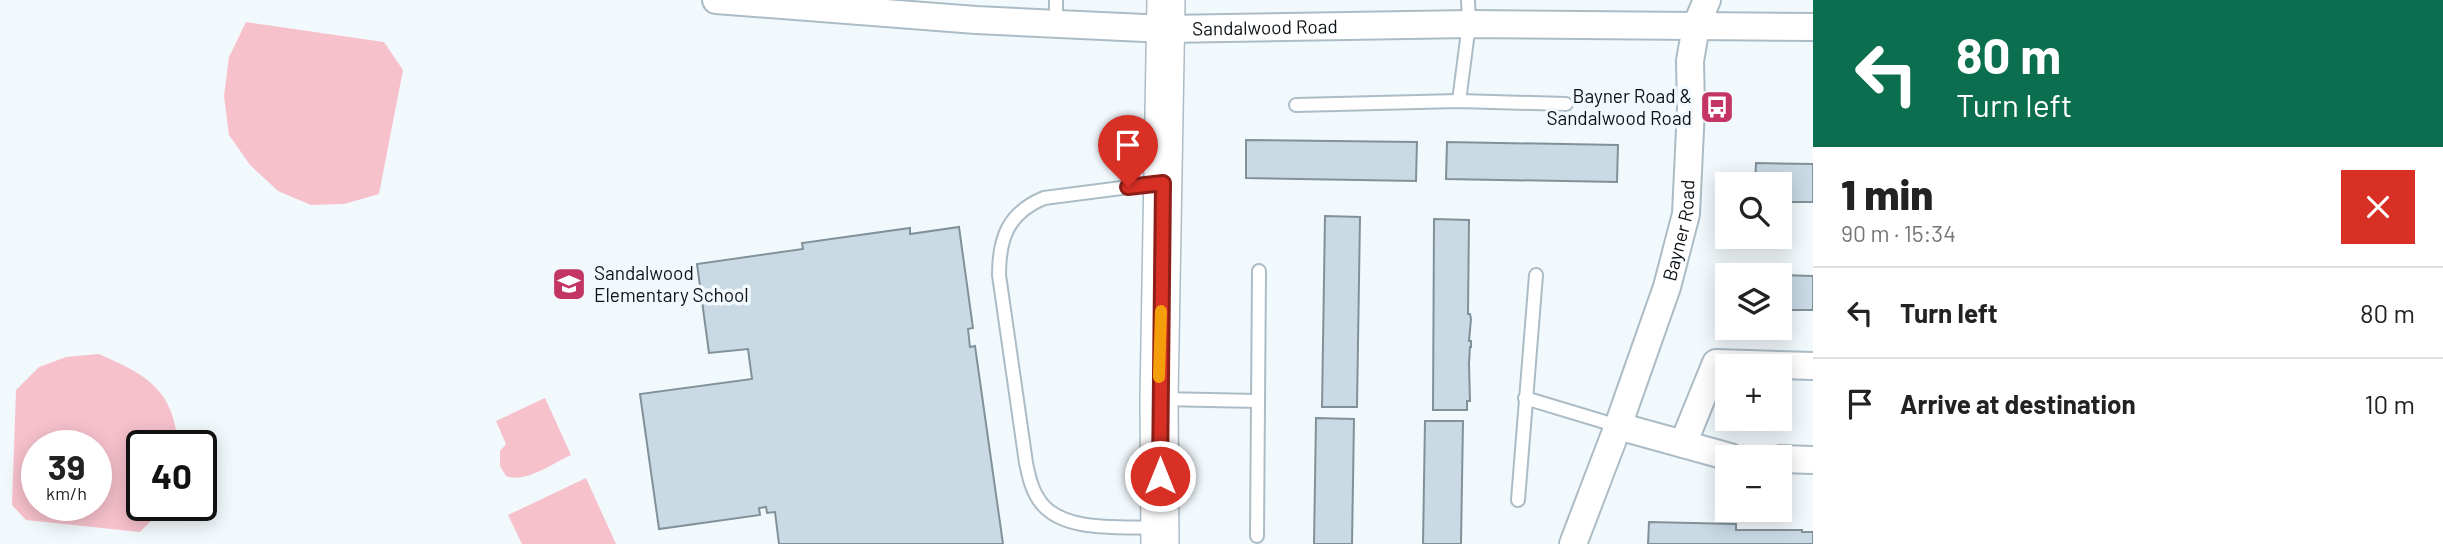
<!DOCTYPE html>
<meta charset="utf-8">
<style>
:root{--surface:#fff;--page:#f6f6f6;--text:#222;--muted:#767676;--line:#e0e0e0}
body{margin:0;font-family:Barlow,sans-serif;background:var(--page);color:var(--text);height:100vh;display:flex;flex-direction:column;font-size:26px;white-space:nowrap}
*{box-sizing:border-box;margin:0}
p{font-size:23px;color:var(--muted)}
.icon{flex:none;width:38px;height:38px;fill:none;stroke:currentColor;stroke-width:2;stroke-linecap:round;stroke-linejoin:round}
.map{position:relative;flex:1;overflow:hidden}
.side{display:flex;flex-direction:column;background:var(--surface);width:630px}
.side>*{flex:none}
.hud{background:#0b6e4f;color:#fff;overflow:hidden}
.fabs{position:absolute;left:1715px;top:172px;display:grid;gap:14px}
.fabs a{display:grid;place-items:center;width:77px;height:77px;border-radius:0px;background:var(--surface);box-shadow:0 4px 18px #0003;font-size:35px}
.speed{position:absolute;left:21px;top:430px;display:flex;gap:14px;font-size:35px;font-weight:700;text-align:center}
.speed>*{display:grid;place-content:center;width:91px;height:91px;border-radius:50%;background:var(--surface);box-shadow:0 4px 18px #0003;line-height:1}
.speed small{font-size:18px;font-weight:400}
.speed .limit{border:4px solid #111;border-radius:10px;background:#fff;color:#111}
.pin{position:absolute;display:grid;place-items:center;width:60px;height:60px;color:#fff;margin:-72px -30px;border-radius:50% 50% 50% 0;rotate:-45deg;box-shadow:0 0 7px #0007}
.pin .icon{rotate:45deg}
.me{position:absolute;width:77px;margin:-38px;rotate:0deg;stroke-linejoin:round;filter:drop-shadow(0 0 5px #0008)}
.turn{display:flex;align-items:center;gap:24px;height:147px;padding:0 28px;font-size:32px}
.turn .icon{width:91px;height:91px;stroke-width:2.5}
.turn b{display:block;font-size:49px;line-height:60px}
.round{display:grid;place-items:center;flex:none;width:74px;height:74px;border-radius:0px;background:var(--page)}
.summary{display:flex;align-items:center;justify-content:space-between;height:119px;padding:0 28px}
h1{font-size:42px;font-weight:800;line-height:52px}
ul{padding:0;list-style:none}
li{display:flex;align-items:center;gap:21px;height:91px;padding:0 28px;border-top:2px solid var(--line)}
li div{flex:1}
li b{display:block;font-size:26px}
li em{font-style:normal}
main{display:flex;flex:1;min-height:0}
.map>svg:first-child{display:block}
</style>
<main>
<div class="map">
<svg width="1813" height="544" viewBox="0 0 1813 544">
<rect width="100%" height="100%" fill="#f2f9fd"/>
<g fill="#f7c1cc" fill-rule="evenodd">
<polygon points="246,22 384,42 403,70 379,194 344,204 311,205 278,191 250,165 229,135 224,96 229,57"/>
<path d="M99,354C147,375 174,390 178,446H142V506H166L140,532L26,520L12,505L16,390L39,367L66,357ZM37,446H96V506H37Z"/>
<path d="M545,398L571,455C553,463 525,484 506,476L500,466V451L506,444L496,421Z"/>
<polygon points="586,478 616,544 522,544 508,515"/>
</g>
<g fill="#c9dae5" stroke="#81919a" stroke-width="2">
<polygon points="1246,140 1417,142 1416,181 1246,178"/>
<polygon points="1447,142 1618,145 1617,182 1446,179"/>
<polygon points="1756,163 1813,164 1813,202 1780,202 1780,184 1755,184"/>
<polygon points="1325,216 1360,217 1357,407 1322,407"/>
<polygon points="1434,219 1469,220 1468,314 1470,314 1471,319 1469,341 1471,341 1471,347 1470,347 1469,364 1470,401 1467,401 1467,410 1433,410"/>
<polygon points="959,227 973,328 968,329 970,347 975,346 1003,544 779,544 775,512 767,513 766,507 759,508 760,515 659,529 640,394 752,379 748,349 709,353 697,264 803,249 802,243 910,228 910,234"/>
<polygon points="1780,275 1813,276 1813,310 1780,310"/>
<polygon points="1316,418 1354,419 1352,544 1314,544"/>
<polygon points="1425,421 1463,421 1461,544 1423,544"/>
<polygon points="1649,522 1736,524 1736,530 1802,530 1802,532 1813,532 1813,544 1648,544"/>
</g>
<g fill="none" stroke-linecap="round" stroke-linejoin="round">
<g stroke="#acbcc6" stroke-width="16">
<g id="lane">
<polyline points="1056,24 1056,0"/>
<polyline points="1459,101 1469,24 1468,0"/>
<polyline points="1296,105 1459,101 1566,104"/>
<polyline points="1525,398 1618,426"/>
<polyline points="1160,399 1258,401"/>
<polyline points="1518,500 1536,275"/>
<path d="M1158,528C1123,526 1066,533 1042,504C1032,492 1029,477 1026,463L999,275C999,238 1008,213 1044,198L1160,183"/>
<polyline points="1257,536 1259,271"/>
</g>
</g>
<g stroke="#acbcc6" stroke-width="30">
<g id="street">
<path id="s1" d="M716,0L976,20L1166,29L1469,24L1813,27"/>
<polyline points="1618,426 1730,457"/>
<polyline points="1683,444 1716,363 1813,366"/>
<polyline points="1780,459 1813,460"/>
<path id="s2" d="M1573,544L1618,426L1667,287L1686,214L1691,108L1690,61L1696,26L1707,0"/>
</g>
</g>
<g stroke="#acbcc6" stroke-width="40">
<polyline id="secondary" points="1160,544 1159,399 1166,0"/>
</g>
<use href="#lane" stroke="#fff" stroke-width="12"/>
<use href="#street" stroke="#fff" stroke-width="26"/>
<use href="#secondary" stroke="#fff" stroke-width="37"/>
</g>
<g fill="none" stroke-linecap="round" stroke-linejoin="round">
<g stroke="#8d1f18" stroke-width="18">
<polyline id="route" points="1128,187 1163,183 1160,476"/>
</g>
<use href="#route" stroke="#d93025" stroke-width="12"/>
<polyline stroke="#f59e0b" stroke-width="12" points="1159,377 1161,311"/>
</g>
<defs>
<g id="bus-square" transform="scale(1.75)"><rect x="-9" y="-9" width="18" height="18" rx="4" fill="#c23565" stroke="#f2f9fd"/><path d="M-5-6H5V4H4V6H2V4H-2V6H-4V4H-5ZM-3.5-4V0h7V-4ZM-3.5 1.2v1.5H-2V1.2ZM2 1.2v1.5H3.5V1.2Z" fill="#fff"/></g>
<g id="school-square" transform="scale(1.75)"><rect x="-9" y="-9" width="18" height="18" rx="4" fill="#c23565" stroke="#f2f9fd"/><path d="M0-5L7-2L0 1L-7-2ZM-4 1L0 2.5L4 1V4Q0 6-4 4Z" fill="#fff"/></g>
</defs>
<g fill-rule="evenodd">
<use href="#bus-square" x="1717" y="107"/>
<use href="#school-square" x="569" y="284"/>
</g>
<g text-anchor="middle" stroke-width="7" stroke-linejoin="round" paint-order="stroke">
<g font-size="19" fill="#0e1317" stroke="#f2f9fd">
<text dy="7" stroke="none"><textPath href="#s1" startOffset="550">Sandalwood Road</textPath></text>
<text dy="7" stroke="none"><textPath href="#s2" startOffset="332">Bayner Road</textPath></text>
</g>
<g font-size="19" fill="#0e1317" stroke="#f2f9fd" text-anchor="end">
<text x="1692" y="103">Bayner Road &amp;<tspan x="1692" dy="22">Sandalwood Road</tspan></text>
<text x="594" y="280" text-anchor="start">Sandalwood<tspan x="594" dy="22">Elementary School</tspan></text>
</g>
</g>
</svg>
<div class="fabs">
<a><svg class="icon" aria-label="search" viewBox="0 0 24 24"><circle cx="10" cy="10" r="6"/><path d="M15 15l6 6"/></svg></a>
<a><svg class="icon" aria-label="layers" viewBox="0 0 24 24"><path d="M12 4l9 5-9 5-9-5zM3 14l9 5 9-5"/></svg></a>
<a>+</a>
<a>−</a>
</div>
<div class="speed"><div>39<small>km/h</small></div><div class="limit">40</div></div>
<div class="pin" style="left:1128px;top:187px;background:#d93025"><svg class="icon" aria-label="arrive" viewBox="0 0 24 24"><path d="M6 21V4h12l-3 4 3 4H6"/></svg></div>
<svg class="me" style="left:1160px;top:476px" viewBox="-20 -20 40 40"><circle r="17" fill="#d93025" stroke="#fff" stroke-width="3"/><path d="M0-11L8 9 0 5-8 9z" fill="#fff"/></svg>
</div>
<section class="side">
<div class="hud">
<div class="turn"><svg class="icon" aria-label="left" viewBox="0 0 24 24"><path d="M17 20v-9H6M10 6l-5 5 5 5"/></svg><div><b>80 m</b>Turn left</div></div>
</div>
<div class="summary"><div><h1>1 min</h1><p>90 m · 15:34</p></div><a class="round" style="background:#d93025;color:#fff"><svg class="icon" aria-label="close" viewBox="0 0 24 24"><path d="M6 6l12 12M18 6L6 18"/></svg></a></div>
<ul>
<li><svg class="icon" aria-label="left" viewBox="0 0 24 24"><path d="M17 20v-9H6M10 6l-5 5 5 5"/></svg><div><b>Turn left</b></div><em>80 m</em></li>
<li><svg class="icon" aria-label="arrive" viewBox="0 0 24 24"><path d="M6 21V4h12l-3 4 3 4H6"/></svg><div><b>Arrive at destination</b></div><em>10 m</em></li>
</ul>
</section>
</main>
